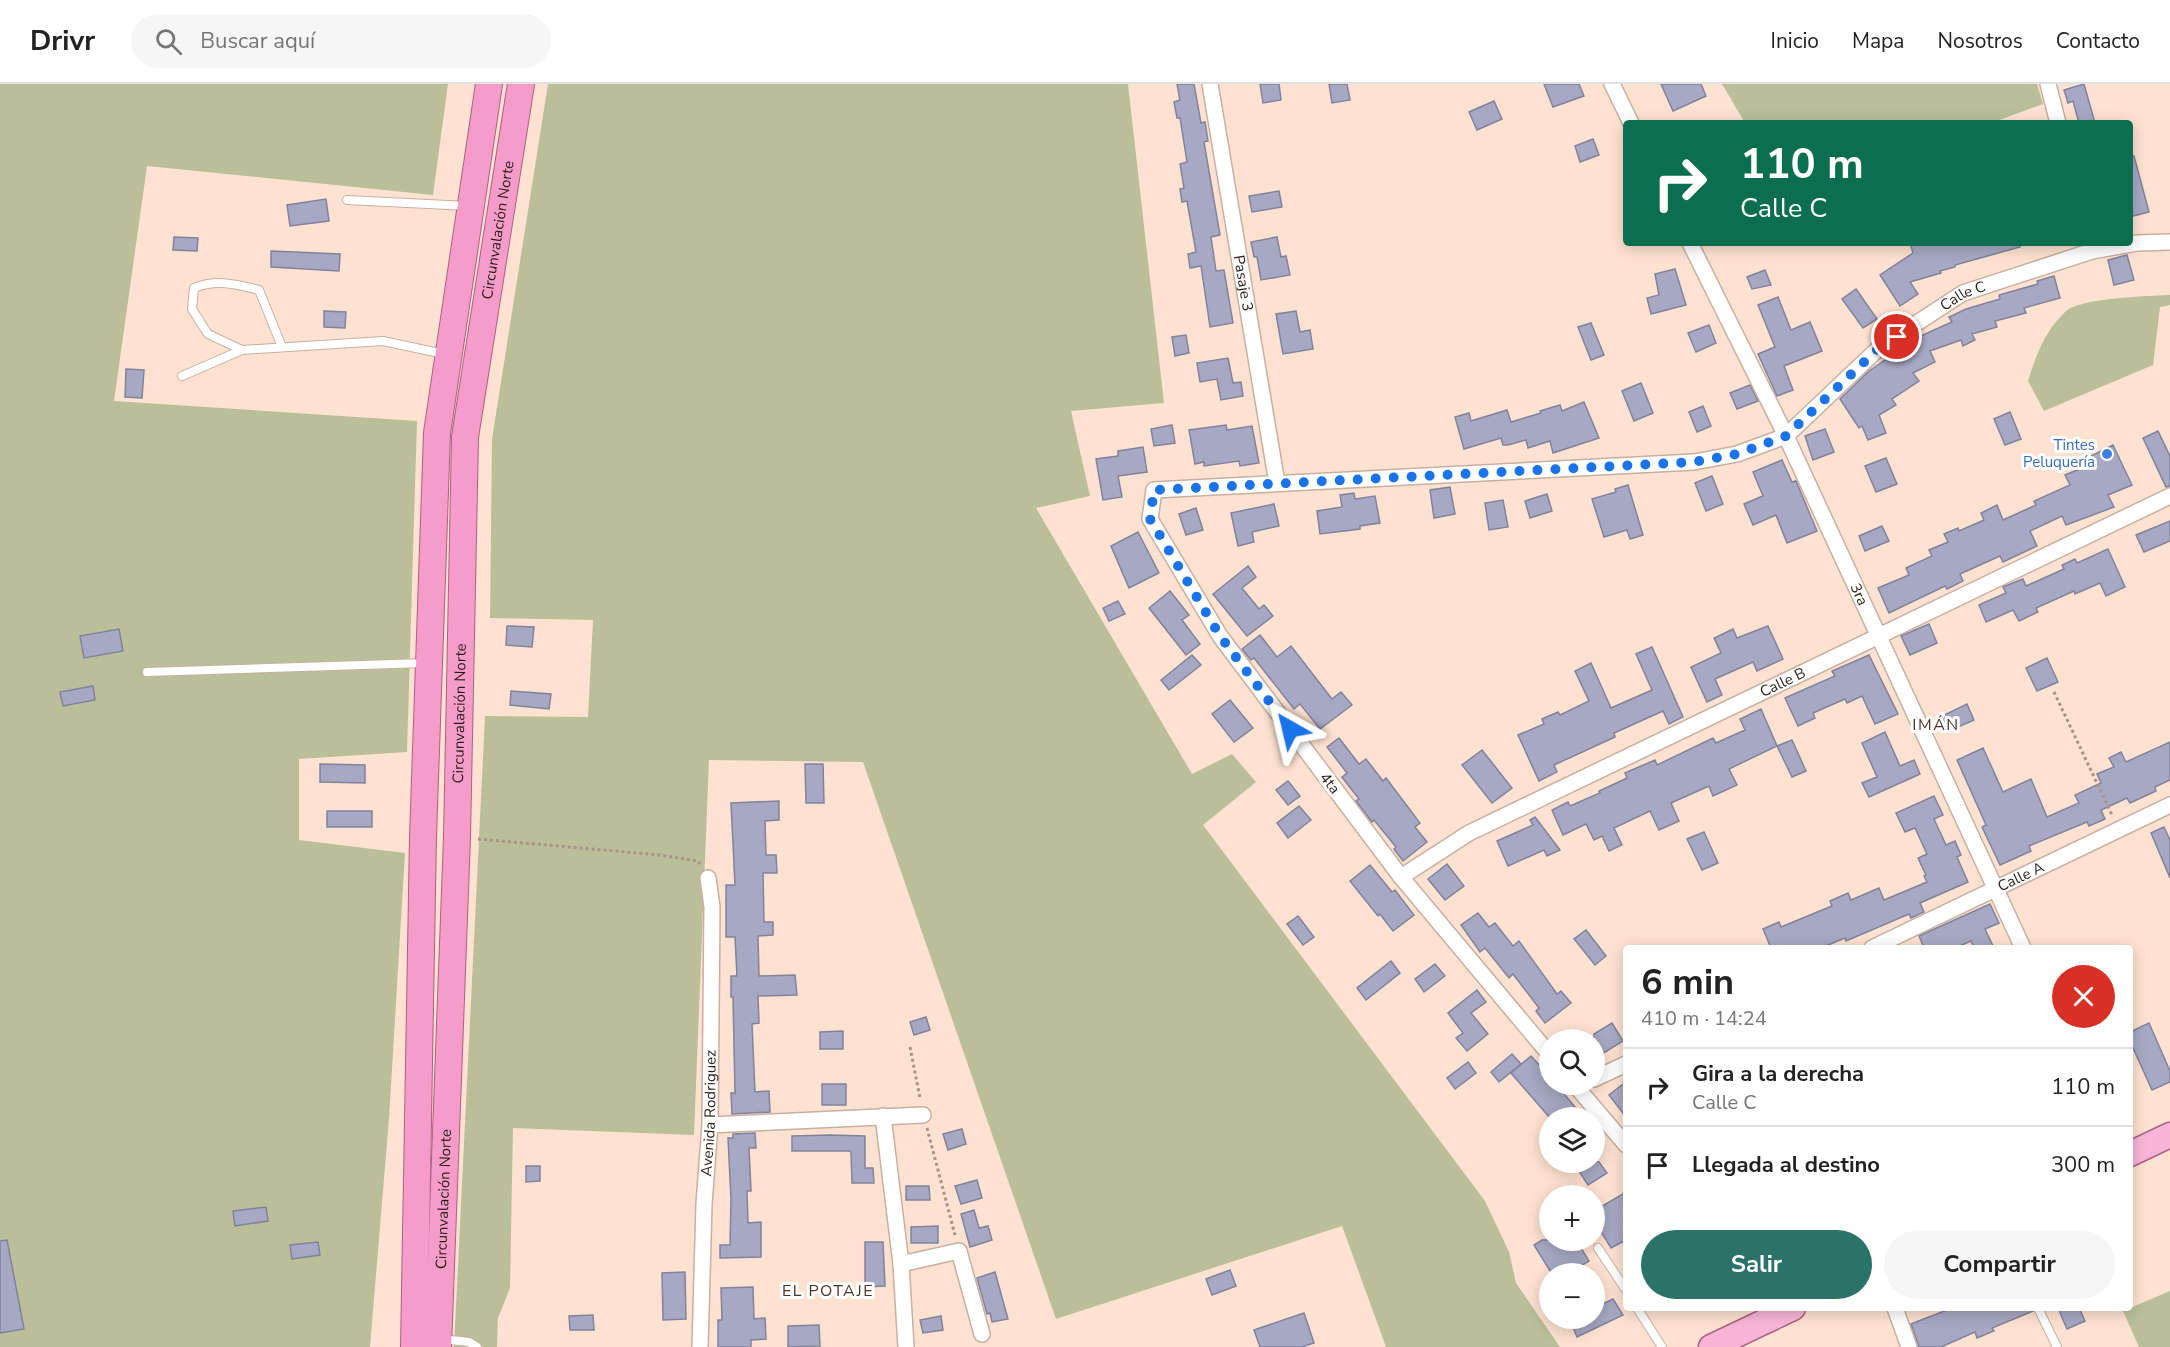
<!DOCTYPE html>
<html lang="es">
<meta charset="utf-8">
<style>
:root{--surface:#fff;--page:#f6f6f6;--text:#222;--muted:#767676;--line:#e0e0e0;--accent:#2b7268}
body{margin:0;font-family:"Nunito Sans",sans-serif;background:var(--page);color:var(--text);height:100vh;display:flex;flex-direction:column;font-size:22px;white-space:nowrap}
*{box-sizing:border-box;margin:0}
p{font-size:20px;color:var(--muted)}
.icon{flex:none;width:33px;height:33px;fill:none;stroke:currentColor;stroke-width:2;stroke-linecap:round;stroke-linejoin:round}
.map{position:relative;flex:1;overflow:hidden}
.sheet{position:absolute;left:1623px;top:861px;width:510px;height:366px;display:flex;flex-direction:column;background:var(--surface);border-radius:6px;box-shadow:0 3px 15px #0003}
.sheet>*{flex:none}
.guide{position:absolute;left:1623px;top:36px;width:510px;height:126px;border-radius:6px;box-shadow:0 3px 15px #0003;background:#0b6e4f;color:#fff;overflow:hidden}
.tools{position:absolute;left:1539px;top:945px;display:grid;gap:12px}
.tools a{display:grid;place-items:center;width:66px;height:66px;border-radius:50%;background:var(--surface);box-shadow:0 3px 15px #0003;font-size:30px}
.pin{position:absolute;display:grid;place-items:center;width:51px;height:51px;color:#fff;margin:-26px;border:3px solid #fff;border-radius:50%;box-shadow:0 2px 6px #0007}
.me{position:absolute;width:66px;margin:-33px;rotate:323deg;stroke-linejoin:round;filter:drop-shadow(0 0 4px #0008)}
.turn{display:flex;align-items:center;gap:21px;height:126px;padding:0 18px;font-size:27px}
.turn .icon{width:78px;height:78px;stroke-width:2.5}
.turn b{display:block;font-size:42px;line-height:51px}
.round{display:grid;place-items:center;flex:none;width:63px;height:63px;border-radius:32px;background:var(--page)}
.headline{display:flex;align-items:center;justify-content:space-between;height:102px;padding:0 18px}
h1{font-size:36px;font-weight:700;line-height:45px}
.cta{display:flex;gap:12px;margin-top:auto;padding:12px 18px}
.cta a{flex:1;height:69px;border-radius:36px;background:var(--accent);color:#fff;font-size:24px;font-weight:700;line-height:69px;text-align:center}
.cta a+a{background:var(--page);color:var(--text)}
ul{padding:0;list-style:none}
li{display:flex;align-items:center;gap:18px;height:78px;padding:0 18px;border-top:2px solid var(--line)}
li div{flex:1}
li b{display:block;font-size:22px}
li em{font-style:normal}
header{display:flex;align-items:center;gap:36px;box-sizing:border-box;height:84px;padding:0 30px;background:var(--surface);border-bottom:2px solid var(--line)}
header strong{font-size:28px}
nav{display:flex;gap:33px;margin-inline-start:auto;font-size:21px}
.search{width:420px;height:54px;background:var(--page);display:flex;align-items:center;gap:15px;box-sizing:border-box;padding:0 21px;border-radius:33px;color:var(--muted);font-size:22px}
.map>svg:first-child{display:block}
</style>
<header>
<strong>Drivr</strong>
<div class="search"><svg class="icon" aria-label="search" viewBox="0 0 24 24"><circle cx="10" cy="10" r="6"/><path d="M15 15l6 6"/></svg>Buscar aquí</div>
<nav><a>Inicio</a><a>Mapa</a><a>Nosotros</a><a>Contacto</a></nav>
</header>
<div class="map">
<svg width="2170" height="1263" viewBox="0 0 2170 1263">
<rect width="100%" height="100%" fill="#fee2d1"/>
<g fill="#babf9a">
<polygon points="0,0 448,0 433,111 147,82 114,317 417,337 407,668 299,675 299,756 405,769 389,1035 370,1263 0,1263"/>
<polygon points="548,0 1128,0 1164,319 1071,327 1090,412 1036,424 1192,690 1232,670 1256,698 1203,741 1485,1117 1509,1168 1516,1199 1560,1263 1386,1263 1342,1142 1056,1235 863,678 709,676 694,1051 513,1044 510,1204 498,1234 497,1263 454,1263 485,632 588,633 593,536 490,534 492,355"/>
<polygon points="1722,0 2037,0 2043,20 1991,39 1745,39"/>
<path d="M2170,211V221L2160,223L2153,281L2044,327L2028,297C2036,271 2045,247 2065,228C2079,214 2148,212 2170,211Z"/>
<polygon points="2170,1207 2170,1263 2139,1263 2123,1227"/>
</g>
<g fill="#a7a8c3" stroke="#81839c" stroke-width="1.5">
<polygon points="1177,0 1194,0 1201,39 1205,38 1208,57 1204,58 1220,151 1211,153 1216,187 1224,186 1233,239 1210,243 1201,182 1190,184 1188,170 1196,168 1187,117 1182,118 1180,105 1184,104 1180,80 1187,78 1180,34 1177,34 1174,18 1180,16"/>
<polygon points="1260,0 1279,0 1281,16 1263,19"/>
<polygon points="1329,0 1347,0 1350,16 1332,19"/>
<polygon points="1544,0 1579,0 1584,12 1553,23"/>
<polygon points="1661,0 1701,0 1706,12 1673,27"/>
<polygon points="2084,0 2095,39 2079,39 2073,17 2068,19 2064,6"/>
<polygon points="1494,17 1502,35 1477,46 1469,28"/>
<polygon points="1593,55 1599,71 1580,78 1575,62"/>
<polygon points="2134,72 2149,128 2133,132 2130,123 2130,73"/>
<polygon points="1279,107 1282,123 1252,128 1249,112"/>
<polygon points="326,115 329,137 290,142 287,121"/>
<polygon points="174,153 198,154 197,167 173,166"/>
<polygon points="1277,153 1281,173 1286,172 1290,191 1261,196 1257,173 1254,173 1251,158"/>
<polygon points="1910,159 2020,159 2020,163 1955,181 1955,183 1940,187 1941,189 1910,198 1918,210 1900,222 1880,191 1913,169"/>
<polygon points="271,167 340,170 339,187 271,183"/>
<polygon points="2127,171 2134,196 2114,201 2108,176"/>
<polygon points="1675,185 1686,221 1651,230 1647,214 1659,211 1655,190"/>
<polygon points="1765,186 1771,201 1752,205 1747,193"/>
<polygon points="2054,192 2060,214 2024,224 2026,229 1995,237 1997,243 1972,250 1975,256 1963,262 1961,256 1930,267 1935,278 1913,289 1919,297 1892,315 1896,321 1879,331 1886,349 1868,356 1862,342 1859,344 1840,315 1869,287 1908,260 1907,258 1952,238 1949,233 1966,225 2000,215 1999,211 2038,200 2037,197"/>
<polygon points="1856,205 1877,235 1863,244 1842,215"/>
<polygon points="1778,213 1791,246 1810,238 1822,267 1784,282 1793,306 1777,312 1758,270 1775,263 1758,221"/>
<polygon points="324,227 346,228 345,244 324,243"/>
<polygon points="1296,227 1300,248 1310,246 1313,265 1283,270 1276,230"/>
<polygon points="1591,239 1604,271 1591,276 1578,243"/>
<polygon points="1709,241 1716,259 1696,268 1688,249"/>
<polygon points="1186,251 1189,269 1175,272 1172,253"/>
<polygon points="1228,274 1233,299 1241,298 1243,312 1221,316 1217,295 1200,298 1197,279"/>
<polygon points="126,285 144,286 142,314 125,313"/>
<polygon points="1641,299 1653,329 1634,337 1622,307"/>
<polygon points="1750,301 1758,317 1737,325 1730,309"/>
<polygon points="1584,318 1599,354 1553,369 1550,357 1528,364 1526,356 1508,361 1503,361 1501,354 1464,365 1455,333 1469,329 1471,337 1507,326 1511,338 1541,329 1540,327 1560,321 1562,327"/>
<polygon points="1703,322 1711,342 1697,348 1689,328"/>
<polygon points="2010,328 2021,355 2005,361 1994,335"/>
<polygon points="1172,341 1175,359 1154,362 1151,345"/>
<polygon points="1226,341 1227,346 1252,342 1259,379 1240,382 1239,377 1204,382 1204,378 1195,380 1189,346"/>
<polygon points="1825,345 1834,368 1813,376 1805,352"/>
<polygon points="2158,347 2170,372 2170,402 2166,403 2143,354"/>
<polygon points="2113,361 2132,401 2108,411 2114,423 2066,441 2062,432 2030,447 2037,462 2003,478 2000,472 1960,490 1963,497 1947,505 1945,502 1889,529 1878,504 1909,491 1906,484 1932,472 1929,466 1948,458 1944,450 1958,444 1959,447 1984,436 1981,429 1997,421 2003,436 2036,421 2034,417 2070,401 2065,391 2082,384 2079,378"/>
<polygon points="1143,363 1147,388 1118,392 1122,413 1103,416 1096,375 1118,372 1118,367"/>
<polygon points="1886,374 1897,400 1876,408 1865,382"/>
<polygon points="1782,376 1792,398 1796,397 1817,447 1787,459 1776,431 1753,441 1744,420 1763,412 1753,388"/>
<polygon points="1712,392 1723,420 1706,427 1695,399"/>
<polygon points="1628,401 1643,451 1630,455 1627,446 1604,453 1592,415 1616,408 1615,405"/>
<polygon points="1450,403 1455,430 1434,434 1430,406"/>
<polygon points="1354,409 1355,415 1375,412 1380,439 1360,442 1360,445 1320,450 1317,427 1342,423 1340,411"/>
<polygon points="1547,410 1552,427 1530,434 1525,417"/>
<polygon points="1503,416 1508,443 1489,446 1485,419"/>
<polygon points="1274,420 1279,442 1252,448 1254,458 1238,462 1231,429"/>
<polygon points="1196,424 1203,446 1186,451 1179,430"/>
<polygon points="2170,437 2170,457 2144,468 2136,451"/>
<polygon points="1882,442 1889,457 1865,467 1859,452"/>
<polygon points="1138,448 1159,489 1129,504 1111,462"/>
<polygon points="2108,465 2125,503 2106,512 2100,499 2075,510 2074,507 2036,524 2038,528 2019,537 2013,526 1986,538 1979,521 2006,509 2003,503 2023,495 2026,502 2064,485 2062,481 2075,475 2077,479"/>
<polygon points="1248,482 1256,493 1242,504 1259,525 1264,521 1273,532 1247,552 1213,510"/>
<polygon points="1170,507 1189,531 1182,536 1200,560 1186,571 1149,524"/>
<polygon points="1118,517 1125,530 1109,537 1103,524"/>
<polygon points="1929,540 1937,559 1910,571 1901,552"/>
<polygon points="507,542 534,543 532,563 506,561"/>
<polygon points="1768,542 1783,575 1757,587 1753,578 1715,595 1722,611 1707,618 1691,583 1721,569 1714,554 1733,545 1737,554"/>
<polygon points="119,545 123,567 84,574 80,552"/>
<polygon points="1260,551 1277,573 1291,562 1332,615 1341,608 1352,621 1320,645 1300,620 1294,625 1254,574 1251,576 1242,565"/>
<polygon points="1652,563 1683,633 1669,640 1663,627 1614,649 1615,653 1554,681 1557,688 1539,697 1518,651 1544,640 1542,635 1558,628 1560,631 1589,617 1575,587 1591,579 1611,624 1652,606 1636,570"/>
<polygon points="1192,571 1201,581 1169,606 1161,596"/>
<polygon points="1869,571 1898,630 1875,640 1862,612 1847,619 1845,615 1813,629 1815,634 1798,642 1785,614 1835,592 1832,587"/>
<polygon points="2047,574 2058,598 2037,607 2026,584"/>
<polygon points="93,602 95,616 63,622 60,608"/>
<polygon points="511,607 551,610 549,625 510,621"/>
<polygon points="1230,616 1253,644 1234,658 1212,630"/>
<polygon points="1967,620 1974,636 1946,648 1940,633"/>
<polygon points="1761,625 1777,662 1729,685 1737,701 1713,712 1709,702 1671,719 1679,737 1659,746 1650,727 1614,744 1622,761 1609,767 1602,752 1594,756 1586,740 1563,751 1552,726 1568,718 1570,722 1600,709 1599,707 1627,694 1625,689 1655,676 1657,681 1713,654 1716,659 1745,646 1740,635"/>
<polygon points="1885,648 1900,682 1914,676 1920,690 1869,713 1862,699 1877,693 1862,659"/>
<polygon points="1339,654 1359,680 1366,675 1383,697 1386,694 1420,739 1415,743 1427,758 1403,777 1394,765 1396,763 1374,736 1372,738 1356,717 1359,715 1342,693 1347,689 1327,663"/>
<polygon points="1792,656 1806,687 1792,693 1777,662"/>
<polygon points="2170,658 2170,696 2155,703 2156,707 2130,719 2127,714 2101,726 2105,735 2089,742 2087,738 2029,762 2031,767 2000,781 1982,743 1986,741 1957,676 1983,664 2003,708 2031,695 2047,733 2079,719 2075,711 2101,699 2097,690 2114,683 2109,674 2121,668 2126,678"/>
<polygon points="1482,666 1512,704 1492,719 1462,681"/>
<polygon points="320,680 365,681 365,699 320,698"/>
<polygon points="805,680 823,680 824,719 806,719"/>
<polygon points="1288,697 1300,712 1288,721 1276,706"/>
<polygon points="1934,712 1943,731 1934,735 1946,761 1955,757 1961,771 1957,773 1968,798 1920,819 1924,828 1911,834 1909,830 1846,857 1845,854 1821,864 1771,864 1763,845 1779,838 1781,843 1832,822 1830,817 1848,809 1851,816 1879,804 1884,816 1927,798 1924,792 1926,791 1918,774 1927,770 1915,744 1905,748 1896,729"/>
<polygon points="779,717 779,736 765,737 766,771 776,771 777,789 763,789 764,838 773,838 773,851 758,852 759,892 795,891 797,911 758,912 759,939 752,940 755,1008 769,1007 770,1028 732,1030 731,1009 735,1009 733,913 731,913 731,892 737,892 735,853 726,853 726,801 735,801 731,719"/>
<polygon points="1299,722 1311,736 1288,754 1277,739"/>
<rect x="327" y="727" width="45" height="16"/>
<polygon points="1535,733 1560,766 1547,772 1544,766 1508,782 1497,757 1533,741 1530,736"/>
<polygon points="2164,743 2170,756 2170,794 2151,749"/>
<polygon points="1704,748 1718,779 1702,786 1687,755"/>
<polygon points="1447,780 1464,802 1445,816 1428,795"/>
<polygon points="1370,781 1392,808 1395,806 1414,831 1393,847 1380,830 1378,832 1350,797"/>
<polygon points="1990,820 1999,839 1985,845 1994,864 1974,864 1971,857 1955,864 1924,864 1919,852"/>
<polygon points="1478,829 1489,843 1495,839 1513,862 1519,857 1557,910 1561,907 1571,919 1545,939 1536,927 1539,924 1513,890 1509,894 1485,864 1480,868 1461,841"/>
<polygon points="1298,832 1314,853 1303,861 1287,840"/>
<polygon points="1586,846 1606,872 1595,881 1574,855"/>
<polygon points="1391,877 1400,889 1366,916 1357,904"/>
<polygon points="1435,880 1445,892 1424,908 1415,895"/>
<polygon points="1477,906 1486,918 1471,929 1488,950 1467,967 1456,954 1463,949 1448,929"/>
<polygon points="926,933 930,946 914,951 910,938"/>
<polygon points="1612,939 1623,957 1594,975 1594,950"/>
<polygon points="2149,939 2170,987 2170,998 2152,1006 2133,964 2130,965 2130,948"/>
<polygon points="843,947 843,965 820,965 820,948"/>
<polygon points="1512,970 1521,980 1499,998 1491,988"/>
<polygon points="1531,972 1550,993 1550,1000 1556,1000 1584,1034 1550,1034 1511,989"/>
<polygon points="1468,978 1476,989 1455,1005 1447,994"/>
<polygon points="1626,998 1626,1033 1609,1011"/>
<rect x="822" y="1000" width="24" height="21"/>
<polygon points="962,1045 966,1060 948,1066 943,1050"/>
<polygon points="755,1049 756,1064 749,1064 751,1107 747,1107 748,1139 761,1138 761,1173 720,1174 720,1161 730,1161 731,1115 728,1054 733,1054 733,1050"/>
<polygon points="830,1051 865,1052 865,1084 873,1084 874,1099 852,1099 851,1068 849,1067 792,1067 792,1052"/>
<polygon points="1573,1078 1599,1078 1607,1089 1588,1101"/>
<polygon points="526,1082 540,1082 540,1097 526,1098"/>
<polygon points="977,1096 982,1114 961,1120 955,1102"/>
<polygon points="906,1102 929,1102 930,1116 906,1116"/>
<polygon points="1626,1108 1626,1156 1611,1164 1594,1136 1594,1127"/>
<polygon points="266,1123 268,1137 235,1142 233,1127"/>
<polygon points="974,1126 979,1144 988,1142 992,1156 970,1163 961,1130"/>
<polygon points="938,1142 938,1159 911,1159 911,1143"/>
<polygon points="7,1156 24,1245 0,1249 0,1157"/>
<polygon points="1542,1156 1576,1156 1589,1177 1568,1190 1552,1190 1534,1161"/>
<polygon points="318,1158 320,1171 292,1175 290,1161"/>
<polygon points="865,1158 883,1158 885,1202 865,1203"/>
<polygon points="1230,1186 1236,1202 1212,1211 1206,1195"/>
<polygon points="685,1188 686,1235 663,1236 662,1189"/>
<polygon points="995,1188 1008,1235 992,1238 990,1229 987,1230 977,1194"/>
<polygon points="753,1203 754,1235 765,1234 766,1255 751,1256 751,1263 718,1263 718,1236 722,1236 721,1204"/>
<polygon points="1613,1215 1623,1231 1577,1253 1569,1234 1594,1234 1594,1224"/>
<polygon points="1952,1224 2032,1224 2033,1227 1992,1244 1994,1247 1977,1254 1975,1248 1941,1263 1919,1263 1911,1240"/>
<polygon points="2058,1224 2079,1224 2085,1237 2067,1245"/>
<polygon points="1304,1229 1314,1259 1302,1263 1260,1263 1254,1246"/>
<polygon points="593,1231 594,1246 570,1246 569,1232"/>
<polygon points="941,1232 943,1246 923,1249 920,1236"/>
<polygon points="819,1241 820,1262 788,1263 788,1242"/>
</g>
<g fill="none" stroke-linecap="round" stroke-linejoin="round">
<g stroke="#c9af9f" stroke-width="10">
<g id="service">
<polyline points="347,116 468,122"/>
<path d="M242,266L208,250L192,225L194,204C216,195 236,200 259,206L282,263"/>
<polyline points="182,292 242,266 383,257 444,270"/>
<polyline points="147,588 425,579"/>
<polyline points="1598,1164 1626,1206"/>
<polyline points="1637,1224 1662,1263"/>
<polyline points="2038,1224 2057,1263"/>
<polyline points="441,1255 469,1258 477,1263"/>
</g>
</g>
<g stroke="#c9af9f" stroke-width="18">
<g id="minor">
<path id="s1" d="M1210,0L1277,399"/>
<polyline points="1612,0 1631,39"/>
<polyline points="2048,0 2058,39"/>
<path id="s2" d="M1690,159L1786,352L2023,864"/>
<path id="s3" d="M1401,793L1469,749L2170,412"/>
<path id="s4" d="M1872,864L2170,721"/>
<path id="s5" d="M1550,971L1401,793L1220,552L1150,435L1154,406L1694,378L1737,370L1786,352L1880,263L1963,209L2092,167L2137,159L2170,158"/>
<polyline points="1594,995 1626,980"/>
<polyline points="1574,1000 1626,1061"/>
<polyline points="883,1032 901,1180 906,1263"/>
<polyline points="710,1041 923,1031"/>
<polyline points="901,1180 959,1167 982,1250"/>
<polyline points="1895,1224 1909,1263"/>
<path id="s6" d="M700,1263L704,1120L710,1041L712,823L708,794"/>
</g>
</g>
<g stroke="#ac6083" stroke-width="27">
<g id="primary">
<polyline points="2130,1070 2170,1051"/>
<polyline points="1711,1263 1793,1224"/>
</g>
</g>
<g stroke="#ac6083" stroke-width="28">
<g id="trunk">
<polyline points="414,1263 423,753 437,349 489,0"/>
<path id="s7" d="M438,1263L457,753L465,353L521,0"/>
</g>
</g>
<g stroke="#a89386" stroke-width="3" stroke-dasharray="3 3" stroke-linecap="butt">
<polyline points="2054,608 2112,731"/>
<polyline points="478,755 660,771 698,777 701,782"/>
<polyline points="910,963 920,1014"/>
<polyline points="927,1044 955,1151"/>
</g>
<use href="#service" stroke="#fff" stroke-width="8"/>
<use href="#minor" stroke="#fff" stroke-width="15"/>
<use href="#primary" stroke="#f8b5d7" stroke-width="24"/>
<use href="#trunk" stroke="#f69cca" stroke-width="26"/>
</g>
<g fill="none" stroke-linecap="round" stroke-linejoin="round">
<polyline stroke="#1a73e8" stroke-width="10" stroke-dasharray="0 18" points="1290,645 1220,552 1150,435 1154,406 1694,378 1737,370 1786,352 1880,263 1897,253"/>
</g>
<circle fill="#3f7fe0" stroke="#fff" stroke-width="2" cx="2107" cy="370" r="6"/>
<g text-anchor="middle" stroke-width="6" stroke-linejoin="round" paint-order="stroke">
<g font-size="15" fill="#271d17" stroke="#fff">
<text dy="5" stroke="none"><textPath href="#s7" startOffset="1120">Circunvalación Norte</textPath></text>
<text dy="5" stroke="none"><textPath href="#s1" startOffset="202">Pasaje 3</textPath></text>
<text dy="5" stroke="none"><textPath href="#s5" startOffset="1563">Calle C</textPath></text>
<text dy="5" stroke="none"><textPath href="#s2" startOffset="390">3ra</textPath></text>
<text dy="5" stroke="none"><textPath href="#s3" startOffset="429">Calle B</textPath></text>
<text dy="5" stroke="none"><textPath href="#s7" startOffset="634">Circunvalación Norte</textPath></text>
<text transform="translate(1330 699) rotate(53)" y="5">4ta</text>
<text dy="5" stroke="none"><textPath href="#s4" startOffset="165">Calle A</textPath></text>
<text dy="5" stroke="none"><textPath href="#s6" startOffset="234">Avenida Rodriguez</textPath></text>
<text dy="5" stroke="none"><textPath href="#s7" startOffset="148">Circunvalación Norte</textPath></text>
</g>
<g font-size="15" fill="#366cbe" stroke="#fff" text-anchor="end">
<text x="2095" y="366">Tintes<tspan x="2095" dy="17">Peluquería</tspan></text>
</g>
<g font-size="16" letter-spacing="1.5" fill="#4a3527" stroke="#fff">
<text x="1936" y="646">IMÁN</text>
<text x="828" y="1212">EL POTAJE</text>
</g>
</g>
</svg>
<div class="tools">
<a><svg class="icon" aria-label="search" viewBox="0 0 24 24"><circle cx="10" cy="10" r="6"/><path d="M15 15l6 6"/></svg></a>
<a><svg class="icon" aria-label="layers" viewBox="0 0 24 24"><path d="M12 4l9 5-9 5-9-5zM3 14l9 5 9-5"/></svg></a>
<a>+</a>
<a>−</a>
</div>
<div class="pin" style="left:1897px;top:253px;background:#d93025"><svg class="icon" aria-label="arrive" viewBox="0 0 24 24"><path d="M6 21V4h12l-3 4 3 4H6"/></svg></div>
<svg class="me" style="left:1290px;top:645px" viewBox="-20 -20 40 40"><path d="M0-17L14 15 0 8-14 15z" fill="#1a73e8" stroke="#fff" stroke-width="4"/></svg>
<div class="guide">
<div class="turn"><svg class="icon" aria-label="right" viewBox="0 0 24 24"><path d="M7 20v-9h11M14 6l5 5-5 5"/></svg><div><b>110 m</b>Calle C</div></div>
</div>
<section class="sheet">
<div class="headline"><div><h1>6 min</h1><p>410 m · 14:24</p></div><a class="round" style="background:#d93025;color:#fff"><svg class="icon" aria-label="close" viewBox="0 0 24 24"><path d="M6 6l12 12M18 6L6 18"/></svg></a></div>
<ul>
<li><svg class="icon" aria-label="right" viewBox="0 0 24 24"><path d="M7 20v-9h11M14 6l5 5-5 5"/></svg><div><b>Gira a la derecha</b><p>Calle C</p></div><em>110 m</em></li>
<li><svg class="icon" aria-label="arrive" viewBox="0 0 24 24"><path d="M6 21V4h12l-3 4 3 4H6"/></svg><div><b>Llegada al destino</b></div><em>300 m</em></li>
</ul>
<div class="cta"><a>Salir</a><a>Compartir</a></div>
</section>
</div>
